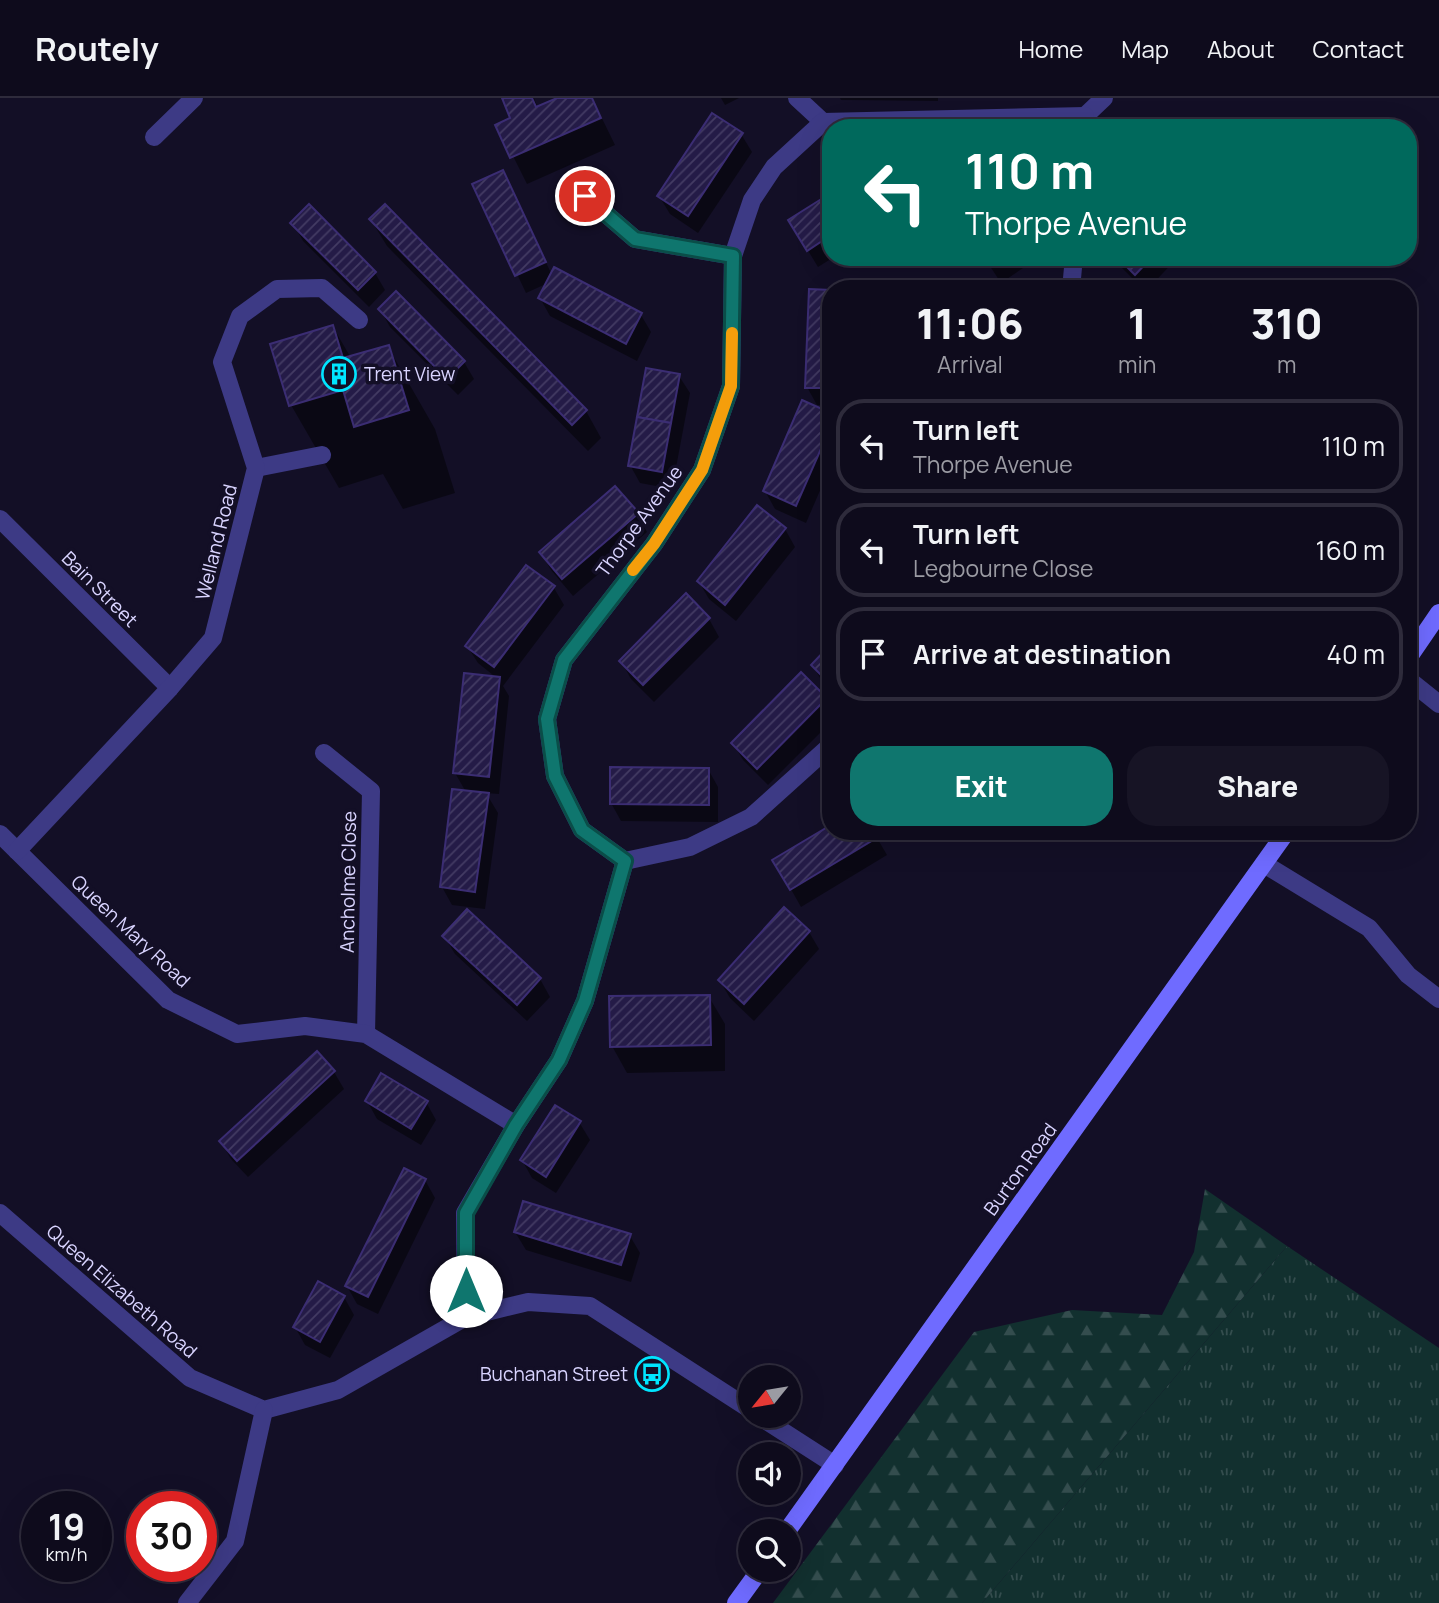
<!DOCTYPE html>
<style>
:root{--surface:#0e0b1c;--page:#171425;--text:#f1f3f6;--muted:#9b9ba3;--line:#2e2b3b;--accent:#0f766e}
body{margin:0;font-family:Manrope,sans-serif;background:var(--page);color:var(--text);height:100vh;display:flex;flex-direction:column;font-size:26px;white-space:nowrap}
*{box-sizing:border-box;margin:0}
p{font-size:23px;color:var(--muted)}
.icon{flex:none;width:38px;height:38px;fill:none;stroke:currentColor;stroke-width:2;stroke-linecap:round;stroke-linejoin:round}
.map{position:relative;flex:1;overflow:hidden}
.side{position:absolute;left:822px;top:182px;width:595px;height:560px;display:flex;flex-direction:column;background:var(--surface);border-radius:28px;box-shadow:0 7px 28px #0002,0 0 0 2px var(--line)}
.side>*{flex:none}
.banner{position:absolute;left:822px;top:21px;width:595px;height:147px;border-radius:28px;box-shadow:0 7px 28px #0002,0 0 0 2px var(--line);background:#00695c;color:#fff;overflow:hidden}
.needle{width:46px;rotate:240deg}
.controls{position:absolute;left:738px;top:1267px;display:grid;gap:14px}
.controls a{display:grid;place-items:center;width:63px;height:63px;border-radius:50%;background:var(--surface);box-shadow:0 7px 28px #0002,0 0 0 2px var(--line);font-size:35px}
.speed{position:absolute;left:21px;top:1393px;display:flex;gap:14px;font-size:35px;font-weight:700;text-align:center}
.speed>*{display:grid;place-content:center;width:91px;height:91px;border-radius:50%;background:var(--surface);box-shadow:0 7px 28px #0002,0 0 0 2px var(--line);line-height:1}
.speed small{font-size:18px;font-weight:400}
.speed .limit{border:10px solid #d22;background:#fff;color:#111}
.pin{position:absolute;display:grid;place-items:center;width:60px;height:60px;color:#fff;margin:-30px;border:4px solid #fff;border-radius:50%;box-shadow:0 2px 7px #0007}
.me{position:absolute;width:77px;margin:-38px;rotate:0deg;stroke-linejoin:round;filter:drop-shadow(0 0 5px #0008)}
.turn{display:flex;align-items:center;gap:24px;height:147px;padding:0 28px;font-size:32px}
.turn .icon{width:91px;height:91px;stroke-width:2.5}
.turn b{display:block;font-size:49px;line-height:60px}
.eta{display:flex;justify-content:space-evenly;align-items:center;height:119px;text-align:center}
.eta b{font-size:42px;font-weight:800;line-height:49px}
.button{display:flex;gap:14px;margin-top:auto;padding:14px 28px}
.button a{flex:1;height:80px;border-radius:28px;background:var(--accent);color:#fff;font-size:28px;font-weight:800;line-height:80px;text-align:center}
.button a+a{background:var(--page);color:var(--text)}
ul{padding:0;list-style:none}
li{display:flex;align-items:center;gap:21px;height:94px;margin:0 14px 10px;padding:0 14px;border:4px solid var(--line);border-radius:28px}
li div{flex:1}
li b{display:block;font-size:26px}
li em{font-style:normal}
header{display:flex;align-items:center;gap:42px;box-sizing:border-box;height:98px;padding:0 35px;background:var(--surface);border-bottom:2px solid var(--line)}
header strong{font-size:33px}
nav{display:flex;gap:38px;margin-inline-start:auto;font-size:24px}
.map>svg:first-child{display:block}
</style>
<header>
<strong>Routely</strong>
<nav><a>Home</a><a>Map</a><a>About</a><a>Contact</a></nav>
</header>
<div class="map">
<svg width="1439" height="1505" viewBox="0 0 1439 1505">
<defs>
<pattern id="grass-tufts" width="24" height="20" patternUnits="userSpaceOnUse" patternTransform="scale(1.75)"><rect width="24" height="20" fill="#12302f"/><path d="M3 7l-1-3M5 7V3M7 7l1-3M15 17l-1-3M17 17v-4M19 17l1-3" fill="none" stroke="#344d4e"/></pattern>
<pattern id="forest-firs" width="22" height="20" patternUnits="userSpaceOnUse" patternTransform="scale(1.75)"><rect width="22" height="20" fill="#12302f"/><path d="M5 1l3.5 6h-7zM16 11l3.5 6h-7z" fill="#344d4e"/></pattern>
<pattern id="building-hatch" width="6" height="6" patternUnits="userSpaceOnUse" patternTransform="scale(1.75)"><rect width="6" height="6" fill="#241b47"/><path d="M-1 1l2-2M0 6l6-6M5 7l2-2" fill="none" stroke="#433b63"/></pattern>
</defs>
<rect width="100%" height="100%" fill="#130f26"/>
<polygon fill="url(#grass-tufts)" points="1287,1148 1439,1250 1439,1505 982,1505"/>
<polygon fill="url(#forest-firs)" points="1205,1091 1287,1148 982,1505 773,1505 974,1234 1072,1212 1162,1217 1194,1154"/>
<g fill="#0007">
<polygon points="504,0 534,0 538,10 561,0 592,0 615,47 527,86 498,28 513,21"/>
<polygon points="721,0 739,0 725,7"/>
<polygon points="840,0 938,0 938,3 841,2"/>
<polygon points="741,36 752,54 698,135 670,116 659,98"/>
<polygon points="502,74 552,177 641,217 651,234 637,263 550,218 540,200 548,185 526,195 475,87"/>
<polygon points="831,97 831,159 834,159 818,169 790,123"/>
<polygon points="385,108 586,313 601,340 588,353 387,148 371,122"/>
<polygon points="293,125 375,175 385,192 369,209 303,143"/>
<polygon points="984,159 1021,159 1026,168 1001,185"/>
<polygon points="1116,159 1178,159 1148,191 1143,191 1122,170"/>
<polygon points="811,193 831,194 831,307 817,307 807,289"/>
<polygon points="380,211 464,264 474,281 458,297 390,229"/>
<polygon points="333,229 351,260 388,249 435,331 455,395 403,411 383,376 339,390 291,307"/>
<polygon points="679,278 690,295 672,391 640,385 630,367"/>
<polygon points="803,305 831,317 831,367 806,425 775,411 765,393"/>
<polygon points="758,410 785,431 795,449 736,523 709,501 699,484"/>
<polygon points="637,416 647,434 573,498 551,472 541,455"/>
<polygon points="554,490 564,507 503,588 509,598 499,696 486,695 498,715 485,811 452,807 442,789 466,694 455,675 498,581 478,565 467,548"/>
<polygon points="686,498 709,521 719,539 654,604 631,581 621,563"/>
<polygon points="831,548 831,593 823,585 813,568"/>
<polygon points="801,576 826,601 831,610 831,624 768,687 743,662 733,645"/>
<polygon points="708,671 718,689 718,724 621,723 611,705"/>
<polygon points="831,729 831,733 873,733 887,757 801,809 775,763"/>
<polygon points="467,814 540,881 550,899 527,923 455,856 444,838"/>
<polygon points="809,834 819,851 754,923 730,900 720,883"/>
<polygon points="709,899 725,926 725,973 627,975 612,948"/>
<polygon points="334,974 344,991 248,1079 231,1061 221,1044"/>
<polygon points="367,1003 426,1004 436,1022 421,1047 377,1021"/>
<polygon points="579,1024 590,1042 556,1095 532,1080 522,1062"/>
<polygon points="425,1082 435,1100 378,1216 357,1206 347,1188"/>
<polygon points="515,1134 630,1138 640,1155 631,1184 526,1152"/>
<polygon points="344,1199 354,1217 330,1260 305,1247 295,1229"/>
</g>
<g fill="url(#building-hatch)" stroke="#3b2d73" stroke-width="2">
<polygon points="502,0 532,0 536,9 557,0 592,0 601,20 510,60 495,27 510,20"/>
<polygon points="712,15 743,35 688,118 657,98"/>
<polygon points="503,72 546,164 515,178 472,86"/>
<polygon points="831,95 831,137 807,153 788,122"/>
<polygon points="309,106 376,174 358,192 290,125"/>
<polygon points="385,106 587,312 572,327 369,121"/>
<polygon points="1117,159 1152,159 1135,177"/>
<polygon points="554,169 642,215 626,246 538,200"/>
<polygon points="986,183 1020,187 1020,191 985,191"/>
<polygon points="809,191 831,192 831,290 805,290"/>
<polygon points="396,193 465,263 447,281 378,211"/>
<polygon points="333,227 343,260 389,247 409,312 354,329 343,292 289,308 270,246"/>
<polygon points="646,270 680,276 671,325 637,319"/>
<polygon points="802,302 831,315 831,328 796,408 763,393"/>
<polygon points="637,319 671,325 662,374 628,368"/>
<polygon points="615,388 639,415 562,481 539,454"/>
<polygon points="757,407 786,430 725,507 697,483"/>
<polygon points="526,467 555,488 494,569 465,548"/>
<polygon points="686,495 710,520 643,587 619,563"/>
<polygon points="831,546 831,587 811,567"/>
<polygon points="801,574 827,600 757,671 731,645"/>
<polygon points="464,575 500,579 489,679 453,675"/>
<polygon points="610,669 709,670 709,707 610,706"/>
<polygon points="452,691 489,695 475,794 440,789"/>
<polygon points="831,727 831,733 875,733 878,739 790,792 772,762"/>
<polygon points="784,809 810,833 744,906 718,882"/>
<polygon points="467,811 541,880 517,907 442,838"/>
<polygon points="710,897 711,947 610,949 609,898"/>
<polygon points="317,953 335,973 237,1063 219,1043"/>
<polygon points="381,975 428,1003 411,1031 365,1003"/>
<polygon points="555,1007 581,1023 546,1079 520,1062"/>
<polygon points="404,1070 426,1081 368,1199 345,1188"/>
<polygon points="523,1103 631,1136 621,1167 514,1134"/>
<polygon points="318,1183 345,1198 320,1244 293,1229"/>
</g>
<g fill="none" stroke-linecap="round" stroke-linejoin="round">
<g stroke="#3d3a85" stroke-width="18">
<polyline points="797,0 823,24"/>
<polyline points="1085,18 1104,0"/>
<polyline points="154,39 194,0"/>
<polyline points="569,84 635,141 733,158"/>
<polyline points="1071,191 1074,159"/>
<polyline points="256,370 322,357"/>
<polyline points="0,421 170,590"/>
<polyline points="1409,582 1439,606"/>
<polyline points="324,655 371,693 366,936"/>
<polyline points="0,736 168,902 237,936 305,928 366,936 516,1027"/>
<polyline points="17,753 170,590 213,540 256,370 222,264 240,218 277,191 322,190 359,222"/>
<polyline points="625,763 582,732 555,678 547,621 564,562 654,446 702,372 731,288 733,158 752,102 774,69 823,24 1085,18"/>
<polyline points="625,763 690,749 751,719 831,647"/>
<polyline points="1264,766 1369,830 1408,877 1439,901"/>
<polyline points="0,1115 190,1280 264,1312 338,1292 466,1219 528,1204 590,1208 751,1312"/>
<polyline points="466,1219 465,1115 516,1027 559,962 585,903 625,763"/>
<polyline points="759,1318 835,1367"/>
<polyline points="187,1505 235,1443 264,1312"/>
</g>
<g stroke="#6f6bff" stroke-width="18">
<polyline points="1409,559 1439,515"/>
<polyline points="787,1433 1287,733"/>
<polyline points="736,1505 760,1472"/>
</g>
</g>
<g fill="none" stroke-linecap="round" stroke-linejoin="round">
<g stroke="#0a4d48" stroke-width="18">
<polyline id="route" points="466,1193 466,1115 516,1027 559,962 585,903 625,763 582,732 555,678 547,621 564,562 654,446 702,372 731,288 733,158 635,141 585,98"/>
</g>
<use href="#route" stroke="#0f766e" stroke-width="12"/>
<polyline stroke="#f59e0b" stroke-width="12" points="633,472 654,446 702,372 731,288 732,235"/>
</g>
<defs>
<g id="building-ring" transform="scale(1.75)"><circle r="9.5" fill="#130f26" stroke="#00e5ff" stroke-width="1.5"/><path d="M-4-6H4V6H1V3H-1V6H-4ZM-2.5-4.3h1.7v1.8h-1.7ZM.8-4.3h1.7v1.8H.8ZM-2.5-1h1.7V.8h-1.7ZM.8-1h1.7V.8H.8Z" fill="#00e5ff"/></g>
<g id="bus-ring" transform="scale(1.75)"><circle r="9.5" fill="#130f26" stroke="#00e5ff" stroke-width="1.5"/><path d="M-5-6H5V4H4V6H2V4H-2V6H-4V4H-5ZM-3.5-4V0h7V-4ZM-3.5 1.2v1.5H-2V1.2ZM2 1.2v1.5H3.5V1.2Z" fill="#00e5ff"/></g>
</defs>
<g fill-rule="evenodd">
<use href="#building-ring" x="339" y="276"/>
<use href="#bus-ring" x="652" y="1276"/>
</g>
<g text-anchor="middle" stroke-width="7" stroke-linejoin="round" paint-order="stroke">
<g font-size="19" fill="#d9d4ff" stroke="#130f26" text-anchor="start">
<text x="364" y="283">Trent View</text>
<text x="628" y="1283" text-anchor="end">Buchanan Street</text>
</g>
<g font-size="19" fill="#d9d4ff" stroke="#130f26">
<text transform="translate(639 423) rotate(-54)" y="7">Thorpe Avenue</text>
<text transform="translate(216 444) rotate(-76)" y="7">Welland Road</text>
<text transform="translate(100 491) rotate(45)" y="7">Bain Street</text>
<text transform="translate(348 784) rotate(-89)" y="7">Ancholme Close</text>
<text transform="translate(131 833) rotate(43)" y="7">Queen Mary Road</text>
<text transform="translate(1020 1071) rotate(-54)" y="7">Burton Road</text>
<text transform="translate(122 1193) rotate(41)" y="7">Queen Elizabeth Road</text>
</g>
</g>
</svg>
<div class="controls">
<a><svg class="needle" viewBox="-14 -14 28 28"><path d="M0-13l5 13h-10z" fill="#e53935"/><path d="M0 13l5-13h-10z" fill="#9b9ba3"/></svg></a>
<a><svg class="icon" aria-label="sound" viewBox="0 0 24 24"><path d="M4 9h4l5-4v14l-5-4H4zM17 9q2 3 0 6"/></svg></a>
<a><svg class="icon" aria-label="search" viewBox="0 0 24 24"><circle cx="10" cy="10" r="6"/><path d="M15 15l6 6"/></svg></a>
</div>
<div class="speed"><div>19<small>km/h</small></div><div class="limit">30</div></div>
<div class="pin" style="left:585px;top:98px;background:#d93025"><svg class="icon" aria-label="arrive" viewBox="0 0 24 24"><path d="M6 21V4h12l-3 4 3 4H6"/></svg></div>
<svg class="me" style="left:466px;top:1193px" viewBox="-20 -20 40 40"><circle r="19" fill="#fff"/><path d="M0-13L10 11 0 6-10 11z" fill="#0f766e"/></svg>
<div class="banner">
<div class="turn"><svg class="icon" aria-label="left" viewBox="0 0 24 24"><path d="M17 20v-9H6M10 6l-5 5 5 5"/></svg><div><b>110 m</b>Thorpe Avenue</div></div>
</div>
<section class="side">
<div class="eta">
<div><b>11:06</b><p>Arrival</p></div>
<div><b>1</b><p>min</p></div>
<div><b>310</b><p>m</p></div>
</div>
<ul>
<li><svg class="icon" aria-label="left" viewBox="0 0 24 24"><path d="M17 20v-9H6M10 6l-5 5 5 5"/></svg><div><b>Turn left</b><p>Thorpe Avenue</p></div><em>110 m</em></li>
<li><svg class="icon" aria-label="left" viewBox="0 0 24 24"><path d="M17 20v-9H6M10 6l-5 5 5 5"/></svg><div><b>Turn left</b><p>Legbourne Close</p></div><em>160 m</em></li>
<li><svg class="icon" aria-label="arrive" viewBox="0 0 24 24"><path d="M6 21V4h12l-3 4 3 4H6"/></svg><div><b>Arrive at destination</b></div><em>40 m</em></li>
</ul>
<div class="button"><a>Exit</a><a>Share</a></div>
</section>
</div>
